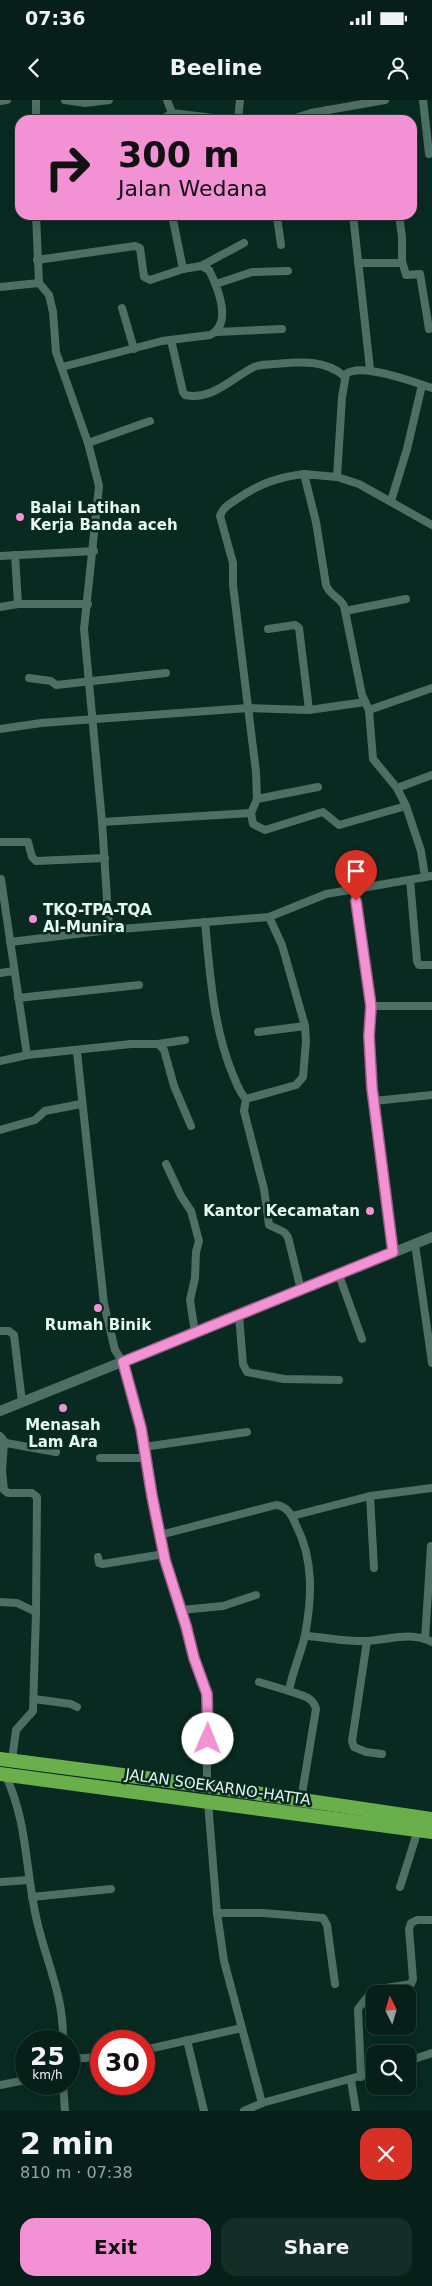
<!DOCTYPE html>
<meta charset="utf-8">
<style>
:root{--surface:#062019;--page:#142d26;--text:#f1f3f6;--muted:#98a3a2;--line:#273e38;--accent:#f391d5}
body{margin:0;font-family:"DejaVu Sans",sans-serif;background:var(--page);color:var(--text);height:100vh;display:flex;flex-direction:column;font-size:19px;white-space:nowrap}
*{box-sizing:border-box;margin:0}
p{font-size:16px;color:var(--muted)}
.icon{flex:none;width:28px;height:28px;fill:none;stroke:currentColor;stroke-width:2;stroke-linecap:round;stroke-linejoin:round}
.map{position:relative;height:2011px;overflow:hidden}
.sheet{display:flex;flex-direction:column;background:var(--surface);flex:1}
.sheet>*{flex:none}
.top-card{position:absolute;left:15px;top:15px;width:402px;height:105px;border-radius:15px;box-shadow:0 2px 12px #0003,0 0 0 1px var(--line);background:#f391d5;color:#111;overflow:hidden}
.needle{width:32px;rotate:355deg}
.controls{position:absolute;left:366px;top:1885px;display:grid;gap:10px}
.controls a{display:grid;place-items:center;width:50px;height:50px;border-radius:10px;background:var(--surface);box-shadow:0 2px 12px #0003,0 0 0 1px var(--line);font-size:25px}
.speed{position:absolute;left:15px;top:1930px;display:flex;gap:10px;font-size:25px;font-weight:700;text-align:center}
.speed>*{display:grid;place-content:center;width:65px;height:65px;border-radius:50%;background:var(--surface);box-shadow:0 2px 12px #0003,0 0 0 1px var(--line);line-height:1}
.speed small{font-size:12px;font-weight:400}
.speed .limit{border:8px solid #d22;background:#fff;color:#111}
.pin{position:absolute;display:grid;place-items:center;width:42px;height:42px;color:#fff;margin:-51px -21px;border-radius:50% 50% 50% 0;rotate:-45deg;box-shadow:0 0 5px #0007}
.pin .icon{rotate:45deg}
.me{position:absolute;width:55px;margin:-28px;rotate:1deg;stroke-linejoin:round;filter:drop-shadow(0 0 4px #0008)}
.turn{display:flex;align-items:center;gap:18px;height:105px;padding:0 20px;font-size:22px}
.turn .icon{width:65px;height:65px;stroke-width:2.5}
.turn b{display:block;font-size:35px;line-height:42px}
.round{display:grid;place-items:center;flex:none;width:52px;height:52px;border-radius:15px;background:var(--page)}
.headline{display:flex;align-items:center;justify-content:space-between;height:85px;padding:0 20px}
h1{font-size:30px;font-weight:700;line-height:38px}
.primary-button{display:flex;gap:10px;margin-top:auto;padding:10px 20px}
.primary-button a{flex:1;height:58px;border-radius:15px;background:var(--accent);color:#111;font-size:20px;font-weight:700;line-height:58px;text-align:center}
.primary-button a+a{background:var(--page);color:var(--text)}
.status{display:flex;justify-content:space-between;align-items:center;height:35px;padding:0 25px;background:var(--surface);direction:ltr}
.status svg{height:14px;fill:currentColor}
header{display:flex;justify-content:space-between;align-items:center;height:65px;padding:0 20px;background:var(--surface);font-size:22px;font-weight:700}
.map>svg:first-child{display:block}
</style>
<div class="status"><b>07:36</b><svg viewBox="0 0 49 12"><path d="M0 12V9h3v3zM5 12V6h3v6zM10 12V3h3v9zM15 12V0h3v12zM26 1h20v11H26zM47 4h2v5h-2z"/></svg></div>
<header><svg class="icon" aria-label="back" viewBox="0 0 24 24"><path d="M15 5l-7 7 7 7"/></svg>Beeline<svg class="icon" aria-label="person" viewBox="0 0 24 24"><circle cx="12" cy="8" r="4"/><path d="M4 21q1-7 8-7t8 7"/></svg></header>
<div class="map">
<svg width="432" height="2011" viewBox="0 0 432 2011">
<rect width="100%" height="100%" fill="#082a21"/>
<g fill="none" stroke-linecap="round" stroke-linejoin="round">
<g stroke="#4e6f63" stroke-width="8">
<polyline points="65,0 85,3 109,0"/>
<polyline points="167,0 172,13 230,20"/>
<polyline points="423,0 429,54"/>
<polyline points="0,1 7,0"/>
<polyline points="326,10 329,20"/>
<polyline points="36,20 36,0"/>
<polyline points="161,20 172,13"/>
<polyline points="238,20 240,0"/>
<polyline points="288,20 311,13 385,0"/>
<polyline points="36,115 39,183 49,195 53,212 56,252 88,343 99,386 84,529 102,722 109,830"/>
<polyline points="172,115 183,169"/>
<polyline points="259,115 262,117 277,117 281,145"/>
<polyline points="353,115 370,269"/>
<polyline points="37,160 135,146 140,148 144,177 150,180 183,169 201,166 244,143"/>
<polyline points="402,161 406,175 420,174 429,229"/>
<polyline points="358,163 399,163 402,161 402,137 399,115"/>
<polyline points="216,184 252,172 288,171"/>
<polyline points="0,187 39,183"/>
<polyline points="122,208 134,249"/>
<polyline points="216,232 282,229"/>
<path d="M171,240L183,292L185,295C211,301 231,279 252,268C258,264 267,265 274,264C299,262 324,259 344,276"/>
<path d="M62,267L162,241L210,235C233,224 218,188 209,170L201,166"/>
<polyline points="88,343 150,321"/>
<path d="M337,377L342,297L346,274C361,262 414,282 432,288"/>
<polyline points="391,401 407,349 422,285"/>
<polyline points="15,455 18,504"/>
<polyline points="0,456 94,451"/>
<polyline points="0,507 18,504 88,504"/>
<polyline points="345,511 406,499"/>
<polyline points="268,529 295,525 299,528 309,610"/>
<polyline points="29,578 51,581 56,585 166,573"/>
<polyline points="369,610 432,588"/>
<polyline points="0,629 41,623 248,608 309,610 365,602"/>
<polyline points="397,688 432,675"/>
<polyline points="257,699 318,687"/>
<polyline points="251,713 253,724 265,730 323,712 339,725 406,706"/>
<path d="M102,722L251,713L257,699L256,672L233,485V463L220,416C223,407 230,404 237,399C259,384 278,377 304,374"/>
<polyline points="0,742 28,742 32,757 36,761 105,758"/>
<path d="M425,777L421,751L406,706L397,688L373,659L369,610L362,595L344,506C340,497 330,496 326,485L316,422L304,374L337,377L359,384L432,425"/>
<polyline points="1,779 27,955"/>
<polyline points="410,780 417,861 419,865 432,865"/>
<polyline points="354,789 371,906 369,936 372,988 393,1153"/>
<polyline points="269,817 282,845 305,926 306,941 303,977 296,985 246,999 244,1011 264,1089 269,1125 284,1132 288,1137 301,1190"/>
<path d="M205,822C210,874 213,927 233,975C237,984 239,992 246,999"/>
<polyline points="10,842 109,830 269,817 326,794 432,776"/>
<polyline points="0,873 14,871"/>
<polyline points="18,898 139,885"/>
<polyline points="371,906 432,906"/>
<polyline points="258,932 305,926"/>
<polyline points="158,944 185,940"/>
<polyline points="77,952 104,1204 115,1250 123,1262 141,1328 165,1460 186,1526 193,1558 207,1594 207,1686"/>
<polyline points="0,961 27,955 131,944 158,944 164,950 174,986 191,1026"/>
<polyline points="374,1001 432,995"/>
<polyline points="0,1030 35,1020 45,1011 81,1004"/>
<polyline points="166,1064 181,1096 191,1111 199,1141 196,1152 195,1178 190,1200 195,1233"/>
<polyline points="415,1144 432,1263"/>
<polyline points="339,1175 362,1239"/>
<polyline points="239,1215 243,1264 247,1272 284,1279 339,1280"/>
<polyline points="0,1231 9,1231 14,1235 22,1302"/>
<polyline points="0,1336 6,1343 56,1352"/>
<polyline points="4,1343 2,1371 4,1390 8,1393 32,1393 37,1397 36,1512"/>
<polyline points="144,1347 247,1332"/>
<polyline points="100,1358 145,1358"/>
<polyline points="370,1396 374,1468"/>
<polyline points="292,1416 370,1396 432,1388"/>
<path d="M160,1435L276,1405C287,1406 292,1415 296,1425C314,1460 312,1498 305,1535C301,1554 292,1572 289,1591C300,1595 313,1596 316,1609L301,1700"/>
<polyline points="98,1457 99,1463 103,1464 164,1454"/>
<polyline points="0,1502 17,1503 36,1512 33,1611 16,1630 12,1660"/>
<polyline points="181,1510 223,1506 256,1495"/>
<path d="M305,1536C325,1537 347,1542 367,1541C389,1540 410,1531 432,1542"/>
<polyline points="425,1539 431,1446"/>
<polyline points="367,1541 352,1641 354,1647 366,1652 382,1654"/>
<polyline points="259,1582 289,1591"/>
<polyline points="34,1599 71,1604 77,1607"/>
<path d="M5,1674C27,1721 25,1763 35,1812C44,1858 64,1893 63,1941"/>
<polyline points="208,1702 217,1813 224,1861 262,2003"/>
<polyline points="0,1782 29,1780"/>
<polyline points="400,1787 418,1730"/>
<polyline points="32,1797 111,1789"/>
<polyline points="217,1813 263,1813 323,1818 327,1825 335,1884"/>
<polyline points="187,1940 204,2011"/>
<polyline points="144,1950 242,1928"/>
<polyline points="69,1959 101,1957"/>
<polyline points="408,1961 432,1953"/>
<polyline points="361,1977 358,1909 373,1890 411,1884 413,1879 409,1829 411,1823 417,1820 432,1820"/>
<polyline points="351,1980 356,2011"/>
<polyline points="63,1984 65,2011"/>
<polyline points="0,1985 26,1980"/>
<polyline points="244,2011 262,2003 375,1972"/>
</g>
<polyline stroke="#4e6f63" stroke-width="10" points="0,1311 432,1137"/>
<g stroke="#69b04c" stroke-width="14">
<polyline points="0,1659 207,1686 432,1719"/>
<polyline points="0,1674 432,1732"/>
</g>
</g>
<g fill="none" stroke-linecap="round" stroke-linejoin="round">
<g stroke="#9e5e8a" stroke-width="12">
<polyline id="route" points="208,1639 207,1594 194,1558 186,1526 165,1460 152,1396 141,1328 123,1262 393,1152 372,988 369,936 371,906 356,801"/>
</g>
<use href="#route" stroke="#f391d5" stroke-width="9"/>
</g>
<g fill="#f391d5" stroke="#082a21" stroke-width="2">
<circle cx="20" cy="417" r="5"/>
<circle cx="33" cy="819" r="5"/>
<circle cx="370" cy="1111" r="5"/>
<circle cx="98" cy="1208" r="5"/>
<circle cx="63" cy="1308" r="5"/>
</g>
<g text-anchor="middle" stroke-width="5" stroke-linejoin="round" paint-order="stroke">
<g font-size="15" font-weight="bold" fill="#e6f8f1" stroke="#082a21" text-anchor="start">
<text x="30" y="413">Balai Latihan<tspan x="30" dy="17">Kerja Banda aceh</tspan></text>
<text x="43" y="815">TKQ-TPA-TQA<tspan x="43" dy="17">Al-Munira</tspan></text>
<text x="360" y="1116" text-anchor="end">Kantor Kecamatan</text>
<text x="98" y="1230" text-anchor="middle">Rumah Binik</text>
<text x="63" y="1330" text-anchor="middle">Menasah<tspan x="63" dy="17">Lam Ara</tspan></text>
</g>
<g font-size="15" fill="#e6f8f1" stroke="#082a21">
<text transform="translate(218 1687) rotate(8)" y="5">JALAN SOEKARNO-HATTA</text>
</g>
</g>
</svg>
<div class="controls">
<a><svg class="needle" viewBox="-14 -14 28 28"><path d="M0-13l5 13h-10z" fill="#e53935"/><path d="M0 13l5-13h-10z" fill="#98a3a2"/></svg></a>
<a><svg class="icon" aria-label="search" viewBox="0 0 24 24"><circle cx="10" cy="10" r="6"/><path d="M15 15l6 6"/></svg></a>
</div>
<div class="speed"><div>25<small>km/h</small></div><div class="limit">30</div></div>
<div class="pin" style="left:356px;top:801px;background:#d93025"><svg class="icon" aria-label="arrive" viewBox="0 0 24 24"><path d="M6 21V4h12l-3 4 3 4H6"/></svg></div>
<svg class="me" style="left:208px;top:1639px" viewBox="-20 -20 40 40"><circle r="19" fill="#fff"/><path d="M0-13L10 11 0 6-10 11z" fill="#f391d5"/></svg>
<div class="top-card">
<div class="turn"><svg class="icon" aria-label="right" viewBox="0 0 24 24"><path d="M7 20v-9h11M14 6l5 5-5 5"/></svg><div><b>300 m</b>Jalan Wedana</div></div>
</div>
</div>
<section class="sheet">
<div class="headline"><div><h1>2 min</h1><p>810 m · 07:38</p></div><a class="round" style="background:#d93025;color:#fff"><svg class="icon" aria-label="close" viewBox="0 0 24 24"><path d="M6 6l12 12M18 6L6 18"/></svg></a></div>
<div class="primary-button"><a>Exit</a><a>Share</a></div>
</section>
